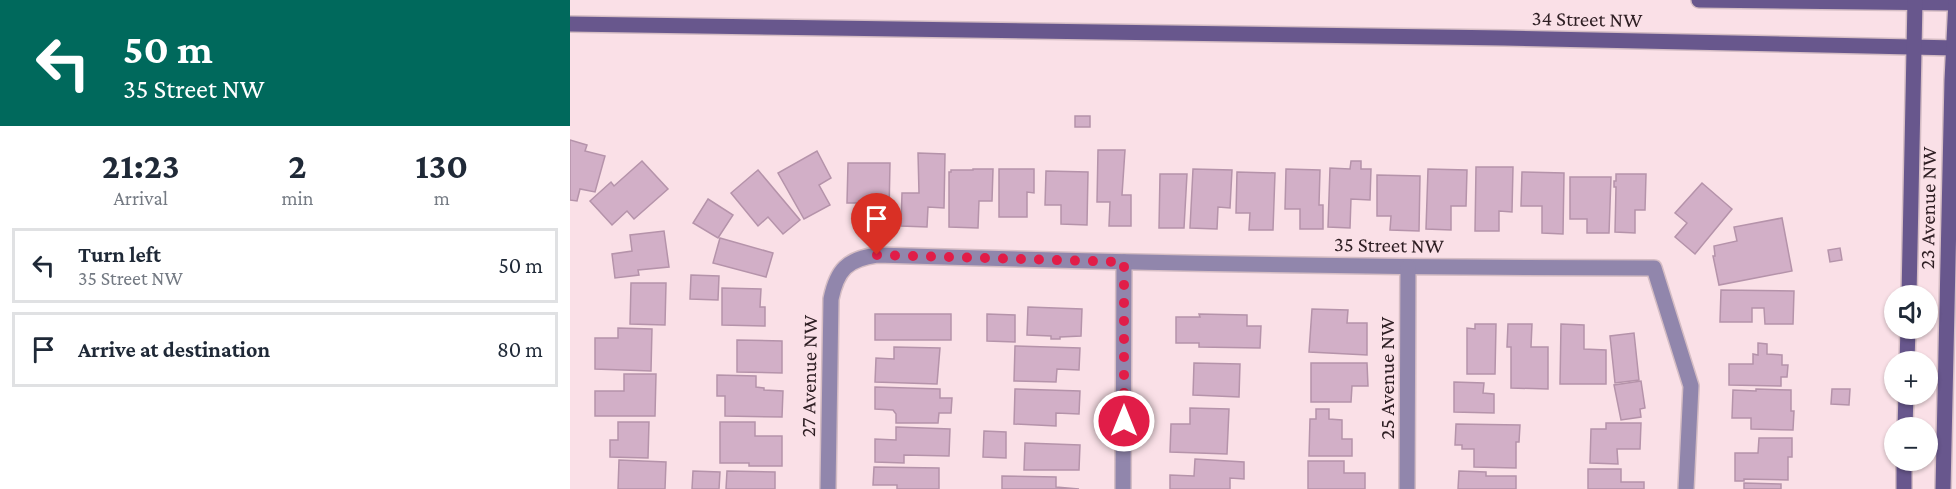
<!DOCTYPE html>
<meta charset="utf-8">
<style>
:root{--surface:#fff;--page:#f6f6f7;--text:#1f2937;--muted:#747a83;--line:#e0e1e3}
body{margin:0;font-family:"Crimson Pro",serif;background:var(--page);color:var(--text);height:100vh;display:flex;flex-direction:column;font-size:22px;white-space:nowrap}
*{box-sizing:border-box;margin:0}
p{font-size:20px;color:var(--muted)}
.icon{flex:none;width:33px;height:33px;fill:none;stroke:currentColor;stroke-width:2;stroke-linecap:round;stroke-linejoin:round}
.map{position:relative;flex:1;overflow:hidden}
.sheet{display:flex;flex-direction:column;background:var(--surface);width:570px}
.sheet>*{flex:none}
.top-card{background:#00695c;color:#fff;overflow:hidden}
.controls{position:absolute;left:1314px;top:285px;display:grid;gap:12px}
.controls a{display:grid;place-items:center;width:54px;height:54px;border-radius:50%;background:var(--surface);box-shadow:0 2px 4px #0004;font-size:30px}
.pin{position:absolute;display:grid;place-items:center;width:51px;height:51px;color:#fff;margin:-62px -26px;border-radius:50% 50% 50% 0;rotate:-45deg;box-shadow:0 0 6px #0007}
.pin .icon{rotate:45deg}
.me{position:absolute;width:66px;margin:-33px;rotate:0deg;stroke-linejoin:round;filter:drop-shadow(0 0 4px #0008)}
.turn{display:flex;align-items:center;gap:21px;height:126px;padding:0 24px;font-size:27px}
.turn .icon{width:78px;height:78px;stroke-width:2.5}
.turn b{display:block;font-size:42px;line-height:51px}
.eta{display:flex;justify-content:space-evenly;align-items:center;height:102px;text-align:center}
.eta b{font-size:36px;font-weight:700;line-height:42px}
ul{padding:0;list-style:none}
li{display:flex;align-items:center;gap:18px;height:75px;margin:0 12px 9px;padding:0 12px;border:3px solid var(--line);border-radius:0px}
li div{flex:1}
li b{display:block;font-size:22px}
li em{font-style:normal}
main{display:flex;flex:1;min-height:0}
.map>svg:first-child{display:block}
</style>
<main>
<section class="sheet">
<div class="top-card">
<div class="turn"><svg class="icon" aria-label="left" viewBox="0 0 24 24"><path d="M17 20v-9H6M10 6l-5 5 5 5"/></svg><div><b>50 m</b>35 Street NW</div></div>
</div>
<div class="eta">
<div><b>21:23</b><p>Arrival</p></div>
<div><b>2</b><p>min</p></div>
<div><b>130</b><p>m</p></div>
</div>
<ul>
<li><svg class="icon" aria-label="left" viewBox="0 0 24 24"><path d="M17 20v-9H6M10 6l-5 5 5 5"/></svg><div><b>Turn left</b><p>35 Street NW</p></div><em>50 m</em></li>
<li><svg class="icon" aria-label="arrive" viewBox="0 0 24 24"><path d="M6 21V4h12l-3 4 3 4H6"/></svg><div><b>Arrive at destination</b></div><em>80 m</em></li>
</ul>
</section>
<div class="map">
<svg width="1386" height="489" viewBox="0 0 1386 489">
<rect width="100%" height="100%" fill="#fae0e7"/>
<g fill="#d2afc7" stroke="#b593aa" stroke-width="1.5">
<rect x="505" y="116" width="15" height="11"/>
<polygon points="0,140 17,145 15,151 35,156 25,192 10,189 7,201 0,200"/>
<polygon points="528,150 555,150 552,195 561,195 561,226 539,226 540,202 527,202"/>
<polygon points="247,151 261,178 249,185 260,205 234,219 208,173"/>
<polygon points="348,153 375,154 374,208 358,207 357,227 331,226 332,193 349,193"/>
<polygon points="72,161 98,189 64,219 57,211 42,225 20,201 41,182 44,186"/>
<polygon points="781,161 791,161 791,169 801,169 800,200 781,199 780,228 758,227 760,168 780,169"/>
<polygon points="278,163 320,163 319,213 297,212 297,203 277,203"/>
<polygon points="906,167 943,167 942,212 929,211 929,231 905,231"/>
<polygon points="403,169 423,169 422,201 409,201 408,228 379,227 379,172 381,172 381,170 403,170"/>
<polygon points="429,169 464,169 464,193 457,192 457,217 429,217"/>
<polygon points="623,169 662,170 660,208 648,207 647,229 620,228"/>
<polygon points="716,169 750,170 749,205 753,205 753,229 730,229 730,209 715,209"/>
<polygon points="858,169 897,170 896,206 881,206 881,230 856,229"/>
<polygon points="188,170 230,220 213,234 198,217 188,226 161,193"/>
<polygon points="476,171 518,172 517,225 491,224 491,205 475,205"/>
<polygon points="667,172 705,173 703,230 679,230 680,213 666,213"/>
<polygon points="952,172 994,173 993,234 972,233 972,206 951,206"/>
<polygon points="590,174 617,174 614,228 589,228"/>
<polygon points="1046,174 1076,174 1075,210 1065,210 1065,233 1045,232 1046,187 1044,187 1044,181 1046,181"/>
<polygon points="807,175 850,176 849,231 820,230 821,216 807,216"/>
<polygon points="1000,177 1041,177 1039,233 1017,233 1017,219 1000,219"/>
<polygon points="1132,183 1162,209 1125,254 1105,237 1117,223 1105,213"/>
<polygon points="138,199 163,215 148,238 123,223"/>
<polygon points="1212,218 1222,271 1149,285 1143,256 1145,256 1144,246 1167,241 1164,227"/>
<polygon points="94,231 99,267 68,270 69,275 45,278 42,254 62,251 60,235"/>
<polygon points="150,238 203,253 196,277 143,263"/>
<polygon points="1270,248 1272,260 1260,262 1258,250"/>
<polygon points="121,275 149,276 148,300 120,299"/>
<polygon points="61,283 96,283 95,325 60,324"/>
<polygon points="152,288 191,289 190,307 195,307 195,326 152,325"/>
<polygon points="1151,290 1224,291 1223,324 1195,324 1194,308 1182,308 1182,322 1150,322"/>
<polygon points="458,307 512,309 511,336 490,337 490,339 481,339 481,336 457,335"/>
<polygon points="742,309 778,310 777,323 797,323 797,355 739,352"/>
<rect x="305" y="314" width="76" height="26"/>
<polygon points="417,314 445,315 445,342 417,341"/>
<polygon points="629,314 677,315 677,326 691,326 690,348 629,347 629,343 606,343 606,317 630,317"/>
<polygon points="905,324 926,324 925,374 897,374 897,328 905,329"/>
<polygon points="938,324 962,324 961,347 978,347 978,389 941,388 941,347 937,347"/>
<polygon points="991,324 1014,325 1014,349 1036,350 1036,384 990,384"/>
<polygon points="48,328 82,329 81,371 25,369 25,338 48,338"/>
<polygon points="1064,333 1069,380 1045,383 1040,336"/>
<polygon points="167,340 212,341 212,373 167,372"/>
<polygon points="1188,343 1197,344 1197,354 1212,355 1212,365 1218,365 1217,377 1211,377 1211,386 1159,385 1159,364 1183,364 1183,354 1188,355"/>
<polygon points="445,346 510,348 509,370 487,369 486,382 444,381"/>
<polygon points="324,347 370,348 367,384 305,382 306,358 324,359"/>
<polygon points="624,363 670,364 669,397 623,395"/>
<polygon points="741,363 797,363 798,386 782,386 781,402 741,402"/>
<polygon points="54,374 86,374 85,416 25,416 25,391 54,391"/>
<polygon points="147,375 186,376 186,387 194,388 194,390 213,391 212,417 155,416 155,396 147,396"/>
<polygon points="1071,381 1075,408 1070,409 1071,417 1051,420 1044,385"/>
<polygon points="884,382 914,383 913,393 924,394 924,413 884,412"/>
<polygon points="305,387 370,389 370,398 382,398 381,413 369,413 368,423 326,423 326,414 323,410 305,409"/>
<polygon points="445,389 510,391 509,414 486,413 486,426 444,424"/>
<polygon points="1186,389 1221,390 1221,411 1224,411 1223,430 1181,429 1181,418 1162,418 1163,390 1186,391"/>
<polygon points="1262,389 1280,389 1279,405 1261,404"/>
<polygon points="620,408 659,409 657,454 600,452 601,424 620,424"/>
<polygon points="746,409 759,409 759,419 772,420 772,439 782,439 782,456 739,456 740,419 746,419"/>
<polygon points="48,422 79,422 78,458 40,457 40,440 48,440"/>
<polygon points="150,422 185,422 185,436 212,436 212,466 179,466 179,463 150,463"/>
<polygon points="1036,423 1071,423 1070,449 1047,449 1048,464 1020,463 1021,429 1036,429"/>
<polygon points="886,424 950,425 949,442 946,442 946,468 904,467 904,449 892,449 892,445 885,445"/>
<polygon points="326,427 380,429 379,456 334,455 334,463 305,462 305,439 326,440"/>
<polygon points="414,431 436,432 436,458 413,457"/>
<polygon points="1189,438 1222,438 1222,457 1218,457 1218,480 1174,479 1174,481 1165,481 1165,453 1188,453"/>
<polygon points="455,443 510,445 509,470 454,470"/>
<polygon points="625,459 674,462 674,479 660,478 660,489 600,489 600,475 624,476"/>
<polygon points="49,460 96,462 95,489 48,489"/>
<polygon points="738,461 774,461 774,473 795,473 795,489 738,489"/>
<polygon points="304,467 369,468 369,489 327,489 327,485 303,485"/>
<polygon points="1018,469 1051,469 1051,482 1074,482 1074,489 1018,489"/>
<polygon points="123,471 150,472 149,489 122,489"/>
<polygon points="157,471 205,472 205,489 156,489"/>
<polygon points="889,471 916,472 916,476 946,476 946,489 888,489"/>
<polygon points="432,476 486,477 486,487 509,489 432,489"/>
<polygon points="1174,483 1211,484 1211,489 1174,489"/>
</g>
<g fill="none" stroke-linecap="round" stroke-linejoin="round">
<g stroke="#d5bdc4" stroke-width="18">
<g id="minor">
<path d="M258,489L261,299C267,270 277,259 307,255C566,263 825,268 1084,268L1121,386L1116,489"/>
<polyline points="553,489 554,262"/>
<polyline points="837,489 838,267"/>
</g>
</g>
<g stroke="#d5bdc4" stroke-width="18">
<g id="secondary">
<polyline points="1129,0 1386,3"/>
<polyline points="0,24 934,38 1386,48"/>
<polyline points="1339,296 1345,0"/>
<polyline points="1337,362 1338,328"/>
<polyline points="1335,428 1336,394"/>
<polyline points="1334,489 1334,460"/>
<polyline points="1373,489 1382,80 1386,0"/>
</g>
</g>
<use href="#minor" stroke="#9186ac" stroke-width="15"/>
<use href="#secondary" stroke="#68578d" stroke-width="15"/>
</g>
<g fill="none" stroke-linecap="round" stroke-linejoin="round">
<polyline stroke="#e11d48" stroke-width="10" stroke-dasharray="0 18" points="307,255 554,262 554,421"/>
</g>
<g text-anchor="middle" stroke-width="5" stroke-linejoin="round" paint-order="stroke">
<g font-size="21" fill="#2e1e23" stroke="#fae0e7">
<text transform="translate(1017 19) rotate(1)" y="7">34 Street NW</text>
<text transform="translate(1358 208) rotate(-89)" y="7">23 Avenue NW</text>
<text transform="translate(819 245) rotate(1)" y="7">35 Street NW</text>
<text transform="translate(239 376) rotate(-89)" y="7">27 Avenue NW</text>
<text transform="translate(817 378) rotate(-90)" y="7">25 Avenue NW</text>
</g>
</g>
</svg>
<div class="controls">
<a><svg class="icon" aria-label="sound" viewBox="0 0 24 24"><path d="M4 9h4l5-4v14l-5-4H4zM17 9q2 3 0 6"/></svg></a>
<a>+</a>
<a>−</a>
</div>
<div class="pin" style="left:307px;top:255px;background:#d93025"><svg class="icon" aria-label="arrive" viewBox="0 0 24 24"><path d="M6 21V4h12l-3 4 3 4H6"/></svg></div>
<svg class="me" style="left:554px;top:421px" viewBox="-20 -20 40 40"><circle r="17" fill="#e11d48" stroke="#fff" stroke-width="3"/><path d="M0-11L8 9 0 5-8 9z" fill="#fff"/></svg>
</div>
</main>
